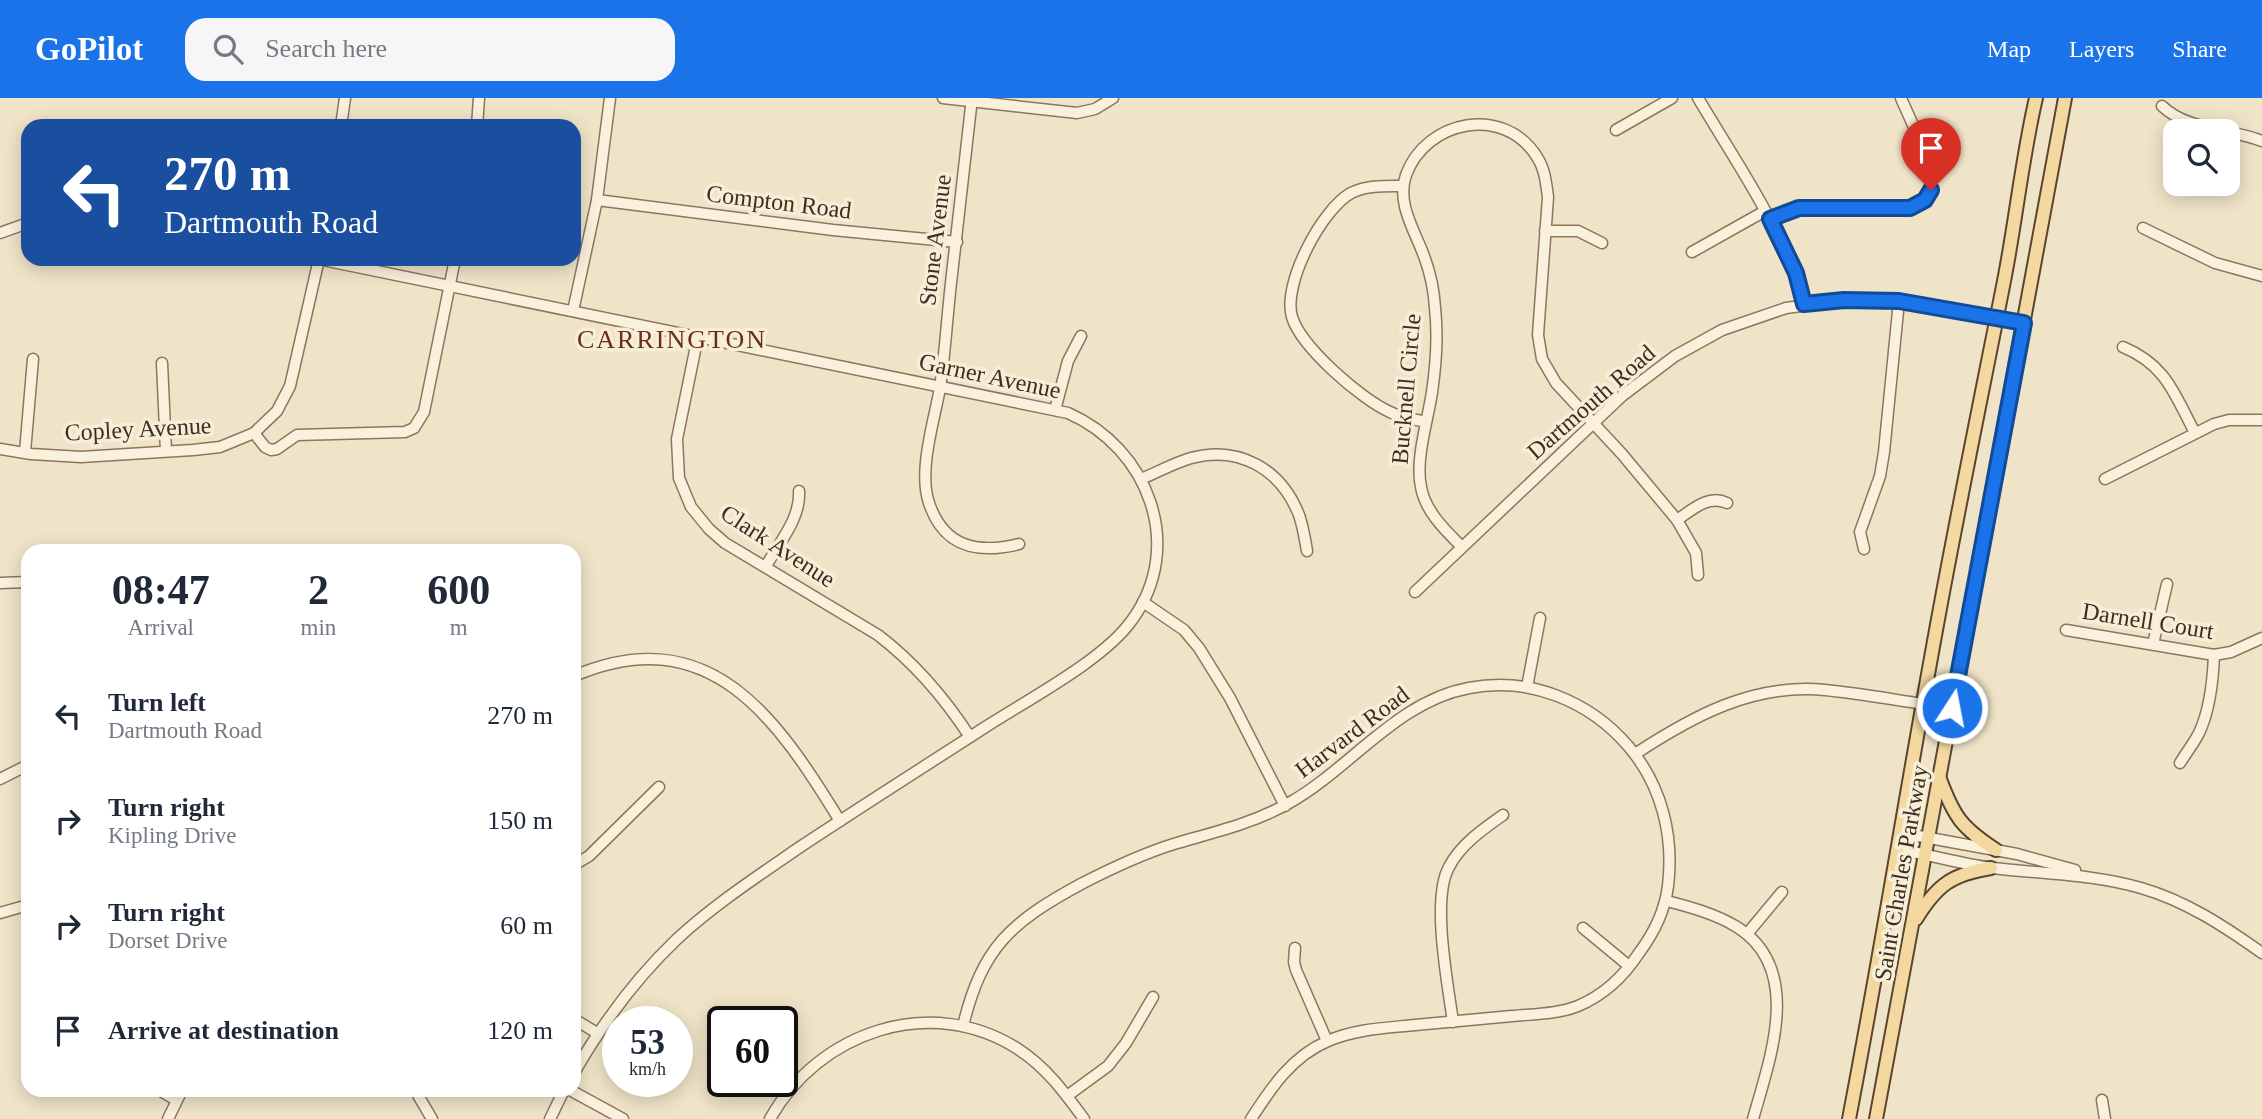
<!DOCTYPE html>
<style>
:root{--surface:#fff;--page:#f6f6f7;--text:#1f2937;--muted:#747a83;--accent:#1a73e8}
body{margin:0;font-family:Georgia,serif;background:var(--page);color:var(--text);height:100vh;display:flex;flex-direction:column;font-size:26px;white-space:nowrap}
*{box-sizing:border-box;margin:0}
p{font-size:23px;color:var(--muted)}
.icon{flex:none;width:38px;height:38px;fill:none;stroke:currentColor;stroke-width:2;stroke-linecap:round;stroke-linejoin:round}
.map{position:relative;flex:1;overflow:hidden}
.details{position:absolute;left:21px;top:446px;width:560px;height:553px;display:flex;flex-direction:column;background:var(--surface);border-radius:21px;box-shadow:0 4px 18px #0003}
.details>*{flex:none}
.top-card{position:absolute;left:21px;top:21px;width:560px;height:147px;border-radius:21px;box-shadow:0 4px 18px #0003;background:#1a4fa0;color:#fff;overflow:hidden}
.buttons{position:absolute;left:2163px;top:21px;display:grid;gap:14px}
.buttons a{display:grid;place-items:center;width:77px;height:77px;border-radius:14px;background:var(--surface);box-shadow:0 4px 18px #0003;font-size:35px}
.speed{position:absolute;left:602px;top:908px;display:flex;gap:14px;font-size:35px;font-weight:700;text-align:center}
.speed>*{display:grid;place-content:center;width:91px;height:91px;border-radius:50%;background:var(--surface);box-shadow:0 4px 18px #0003;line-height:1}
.speed small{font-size:18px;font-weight:400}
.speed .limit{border:4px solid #111;border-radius:10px;background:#fff;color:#111}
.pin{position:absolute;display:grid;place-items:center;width:60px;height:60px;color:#fff;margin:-72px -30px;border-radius:50% 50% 50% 0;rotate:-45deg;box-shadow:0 0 7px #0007}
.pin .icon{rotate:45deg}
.me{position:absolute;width:77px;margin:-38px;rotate:11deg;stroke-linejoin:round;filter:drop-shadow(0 0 5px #0008)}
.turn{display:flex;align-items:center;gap:24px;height:147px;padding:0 28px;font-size:32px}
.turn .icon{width:91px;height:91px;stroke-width:2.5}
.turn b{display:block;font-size:49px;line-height:60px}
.eta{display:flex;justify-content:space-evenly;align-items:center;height:119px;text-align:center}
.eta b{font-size:42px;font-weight:600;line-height:49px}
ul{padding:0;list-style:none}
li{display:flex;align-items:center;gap:21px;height:105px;padding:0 28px}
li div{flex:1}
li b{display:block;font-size:26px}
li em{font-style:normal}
header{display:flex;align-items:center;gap:42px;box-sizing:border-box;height:98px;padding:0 35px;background:var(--accent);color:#fff}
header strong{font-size:33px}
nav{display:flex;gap:38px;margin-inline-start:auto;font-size:24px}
.search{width:490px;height:63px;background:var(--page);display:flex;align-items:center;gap:18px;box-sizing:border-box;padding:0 24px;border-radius:21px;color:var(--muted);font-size:26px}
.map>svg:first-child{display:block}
</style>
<header>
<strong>GoPilot</strong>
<div class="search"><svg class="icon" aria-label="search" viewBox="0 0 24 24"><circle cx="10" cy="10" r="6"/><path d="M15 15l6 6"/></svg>Search here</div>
<nav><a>Map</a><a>Layers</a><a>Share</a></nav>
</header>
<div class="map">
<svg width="2262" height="1021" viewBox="0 0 2262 1021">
<rect width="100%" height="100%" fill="#f0e4c8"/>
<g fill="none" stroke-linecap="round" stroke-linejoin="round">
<g stroke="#8d765c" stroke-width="13">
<g id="minor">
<polyline points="943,0 1077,15 1095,11 1113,0"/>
<path d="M972,0C965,62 958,123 951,185C947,220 945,255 940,290C934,323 918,373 929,405C944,450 978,456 1019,446"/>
<path d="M1698,0C1737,66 1784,131 1804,206"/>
<path d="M2162,8C2188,33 2230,30 2262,43"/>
<polyline points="341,28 345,0"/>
<polyline points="477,28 479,0"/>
<polyline points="1616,32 1672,0"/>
<path d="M1403,88C1386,88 1367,87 1351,95C1322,111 1282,186 1292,219C1301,249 1362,302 1390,314C1401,320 1414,321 1426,324"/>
<polyline points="597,102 833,132 957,144"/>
<path d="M1770,121C1779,116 1789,111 1800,110C1832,108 1884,117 1913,109C1923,106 1931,97 1931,86C1930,59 1911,24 1901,0"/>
<polyline points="2143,130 2215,165 2262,178"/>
<polyline points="1545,133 1578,133 1602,145"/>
<polyline points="0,135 28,125"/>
<polyline points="1692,154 1765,113"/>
<path d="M318,161L1068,315C1148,350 1186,448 1132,522C1105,561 1029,601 987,628C925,668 862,708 800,749C758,778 715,806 677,841C636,880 602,926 574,975"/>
<polyline points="573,213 597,102 610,0"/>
<path d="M698,238L677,341L679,380L691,409L709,431L725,445L878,537C916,566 944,599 970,639"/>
<path d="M2123,249C2166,267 2174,295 2195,335"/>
<polyline points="162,265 166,353"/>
<polyline points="1055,312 1068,263 1081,238"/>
<polyline points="254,335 265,349 271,352 277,351 297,337 405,334 414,330 424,314 455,161"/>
<polyline points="0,351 31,356 81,359 193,352 220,349 254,335 277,313 290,288 319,161"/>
<polyline points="25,354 33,261"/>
<path d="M1141,381C1158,374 1174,365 1191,360C1239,347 1281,371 1299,417C1303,428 1305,441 1307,453"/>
<polyline points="2105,381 2214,326 2229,322 2262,322"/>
<path d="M1677,422C1692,412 1708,396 1727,405"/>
<path d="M1462,449C1445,432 1425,413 1421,389C1415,361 1428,322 1432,294C1436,267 1438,237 1435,210C1434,192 1430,174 1424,158C1415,133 1396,105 1406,77C1426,22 1504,6 1537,59C1545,71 1546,85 1548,99L1538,237L1542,261L1556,285L1622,356L1677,422L1696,455L1698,477"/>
<polyline points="1864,451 1860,434 1880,378 1884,354 1899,203"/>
<path d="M766,468C779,445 801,420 799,393"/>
<polyline points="0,485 28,484"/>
<polyline points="1415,494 1622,298 1675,258 1722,232 1786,210 1844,202 1899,203 2024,225"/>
<polyline points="1143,504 1184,532 1199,550 1230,600 1285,708"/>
<polyline points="2066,532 2214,557 2231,554 2262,540"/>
<polyline points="2153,546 2167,486"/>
<path d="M574,578C709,520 777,620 840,723"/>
<polyline points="1527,589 1540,520"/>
<path d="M1635,656C1693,618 1753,585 1825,592C1867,596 1910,605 1953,610"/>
<path d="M2180,665C2186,655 2194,645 2199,635C2210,612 2213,582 2214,557"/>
<polyline points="0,681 28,667"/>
<polyline points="1902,735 2017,756 2075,772"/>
<path d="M1899,751C1930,757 1961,766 1993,770C2042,776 2093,776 2141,790C2186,803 2224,828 2262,855"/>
<polyline points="574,767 589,758 659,689"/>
<path d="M1667,803C1690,809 1716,816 1737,829C1804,871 1770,960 1753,1021"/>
<polyline points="0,815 28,807"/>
<polyline points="1583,830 1629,868"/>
<polyline points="1747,836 1782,794"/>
<polyline points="1295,850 1294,864 1296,872 1327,943"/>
<polyline points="574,921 597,935"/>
<path d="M1453,924C1448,887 1431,801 1449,769C1460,747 1483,731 1503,717"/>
<path d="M963,928C982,849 1011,824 1081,786C1112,770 1144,755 1177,745C1215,734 1254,725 1289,705C1350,671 1397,603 1469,590C1529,578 1590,603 1629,649C1662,688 1674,738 1668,788C1665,812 1654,835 1639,855C1624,878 1604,897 1578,908C1558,916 1533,916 1512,918C1480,921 1448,924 1415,927C1386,930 1355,931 1328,943C1292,958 1271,990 1251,1021"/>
<polyline points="159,992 176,1002"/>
<polyline points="415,992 432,1021"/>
<polyline points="570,992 623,1021"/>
<polyline points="1067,998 1108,968 1126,945 1153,899"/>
<polyline points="2102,1002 2105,1021"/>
<polyline points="168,1021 182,992"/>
<polyline points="550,1021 564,992"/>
<path d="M770,1021C818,934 931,895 1018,951C1046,969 1065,995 1084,1021"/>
</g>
</g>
<g stroke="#5b4430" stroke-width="16">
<g id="major">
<path d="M1940,681C1954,719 1962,730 1996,752"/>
<path d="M1916,821C1937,787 1952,776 1991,770"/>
<path d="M1849,1021C1882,849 1909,677 1941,505C1961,397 1983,290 2004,183C2016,122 2022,60 2036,0"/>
<polyline points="1876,1021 2065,0"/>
</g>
</g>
<use href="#minor" stroke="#faf1dc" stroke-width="10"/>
<use href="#major" stroke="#f3d9a0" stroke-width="12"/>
</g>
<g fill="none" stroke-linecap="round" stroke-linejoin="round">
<g stroke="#114b97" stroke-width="18">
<polyline id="route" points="1931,92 1925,102 1910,110 1799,110 1770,121 1796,175 1804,206 1844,202 1899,203 2024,225 1952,610"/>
</g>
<use href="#route" stroke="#1a73e8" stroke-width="12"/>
</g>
<g text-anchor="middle" stroke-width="7" stroke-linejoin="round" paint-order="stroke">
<g font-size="24" fill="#3d2e20" stroke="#f7eed8">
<text transform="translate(779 104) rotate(7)" y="8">Compton Road</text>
<text transform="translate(935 142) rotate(-83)" y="8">Stone Avenue</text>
<text transform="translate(990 278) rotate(12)" y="8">Garner Avenue</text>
<text transform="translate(1406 291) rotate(-85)" y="8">Bucknell Circle</text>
<text transform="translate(1591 304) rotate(-41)" y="8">Dartmouth Road</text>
<text transform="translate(138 331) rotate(-3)" y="8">Copley Avenue</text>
<text transform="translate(778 448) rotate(33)" y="8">Clark Avenue</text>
<text transform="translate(2148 523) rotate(9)" y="8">Darnell Court</text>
<text transform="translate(1352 634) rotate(-37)" y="8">Harvard Road</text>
<text transform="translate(1901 775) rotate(-80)" y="8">Saint Charles Parkway</text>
</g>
<g font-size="26" letter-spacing="2" fill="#6b2e1e" stroke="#f7eed8">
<text x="672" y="250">CARRINGTON</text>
</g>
</g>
</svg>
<div class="buttons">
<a><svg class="icon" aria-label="search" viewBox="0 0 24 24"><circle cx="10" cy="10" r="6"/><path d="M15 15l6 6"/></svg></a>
</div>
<div class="speed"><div>53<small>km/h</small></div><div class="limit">60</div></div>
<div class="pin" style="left:1931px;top:92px;background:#d93025"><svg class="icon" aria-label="arrive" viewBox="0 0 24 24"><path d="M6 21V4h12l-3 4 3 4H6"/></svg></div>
<svg class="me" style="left:1952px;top:610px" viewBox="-20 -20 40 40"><circle r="17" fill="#1a73e8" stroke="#fff" stroke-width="3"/><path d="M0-11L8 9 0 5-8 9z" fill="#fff"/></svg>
<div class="top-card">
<div class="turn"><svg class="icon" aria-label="left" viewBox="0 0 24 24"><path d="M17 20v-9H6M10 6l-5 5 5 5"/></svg><div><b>270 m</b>Dartmouth Road</div></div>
</div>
<section class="details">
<div class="eta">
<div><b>08:47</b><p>Arrival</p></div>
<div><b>2</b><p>min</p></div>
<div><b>600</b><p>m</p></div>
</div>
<ul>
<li><svg class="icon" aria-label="left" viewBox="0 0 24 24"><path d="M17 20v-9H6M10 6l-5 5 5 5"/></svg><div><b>Turn left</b><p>Dartmouth Road</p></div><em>270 m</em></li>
<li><svg class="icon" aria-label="right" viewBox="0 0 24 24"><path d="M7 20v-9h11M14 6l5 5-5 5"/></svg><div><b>Turn right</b><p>Kipling Drive</p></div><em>150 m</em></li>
<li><svg class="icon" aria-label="right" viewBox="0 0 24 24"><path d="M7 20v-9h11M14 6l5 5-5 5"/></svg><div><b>Turn right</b><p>Dorset Drive</p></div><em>60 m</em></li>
<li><svg class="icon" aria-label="arrive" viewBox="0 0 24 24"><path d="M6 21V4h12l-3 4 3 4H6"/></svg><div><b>Arrive at destination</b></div><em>120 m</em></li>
</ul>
</section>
</div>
